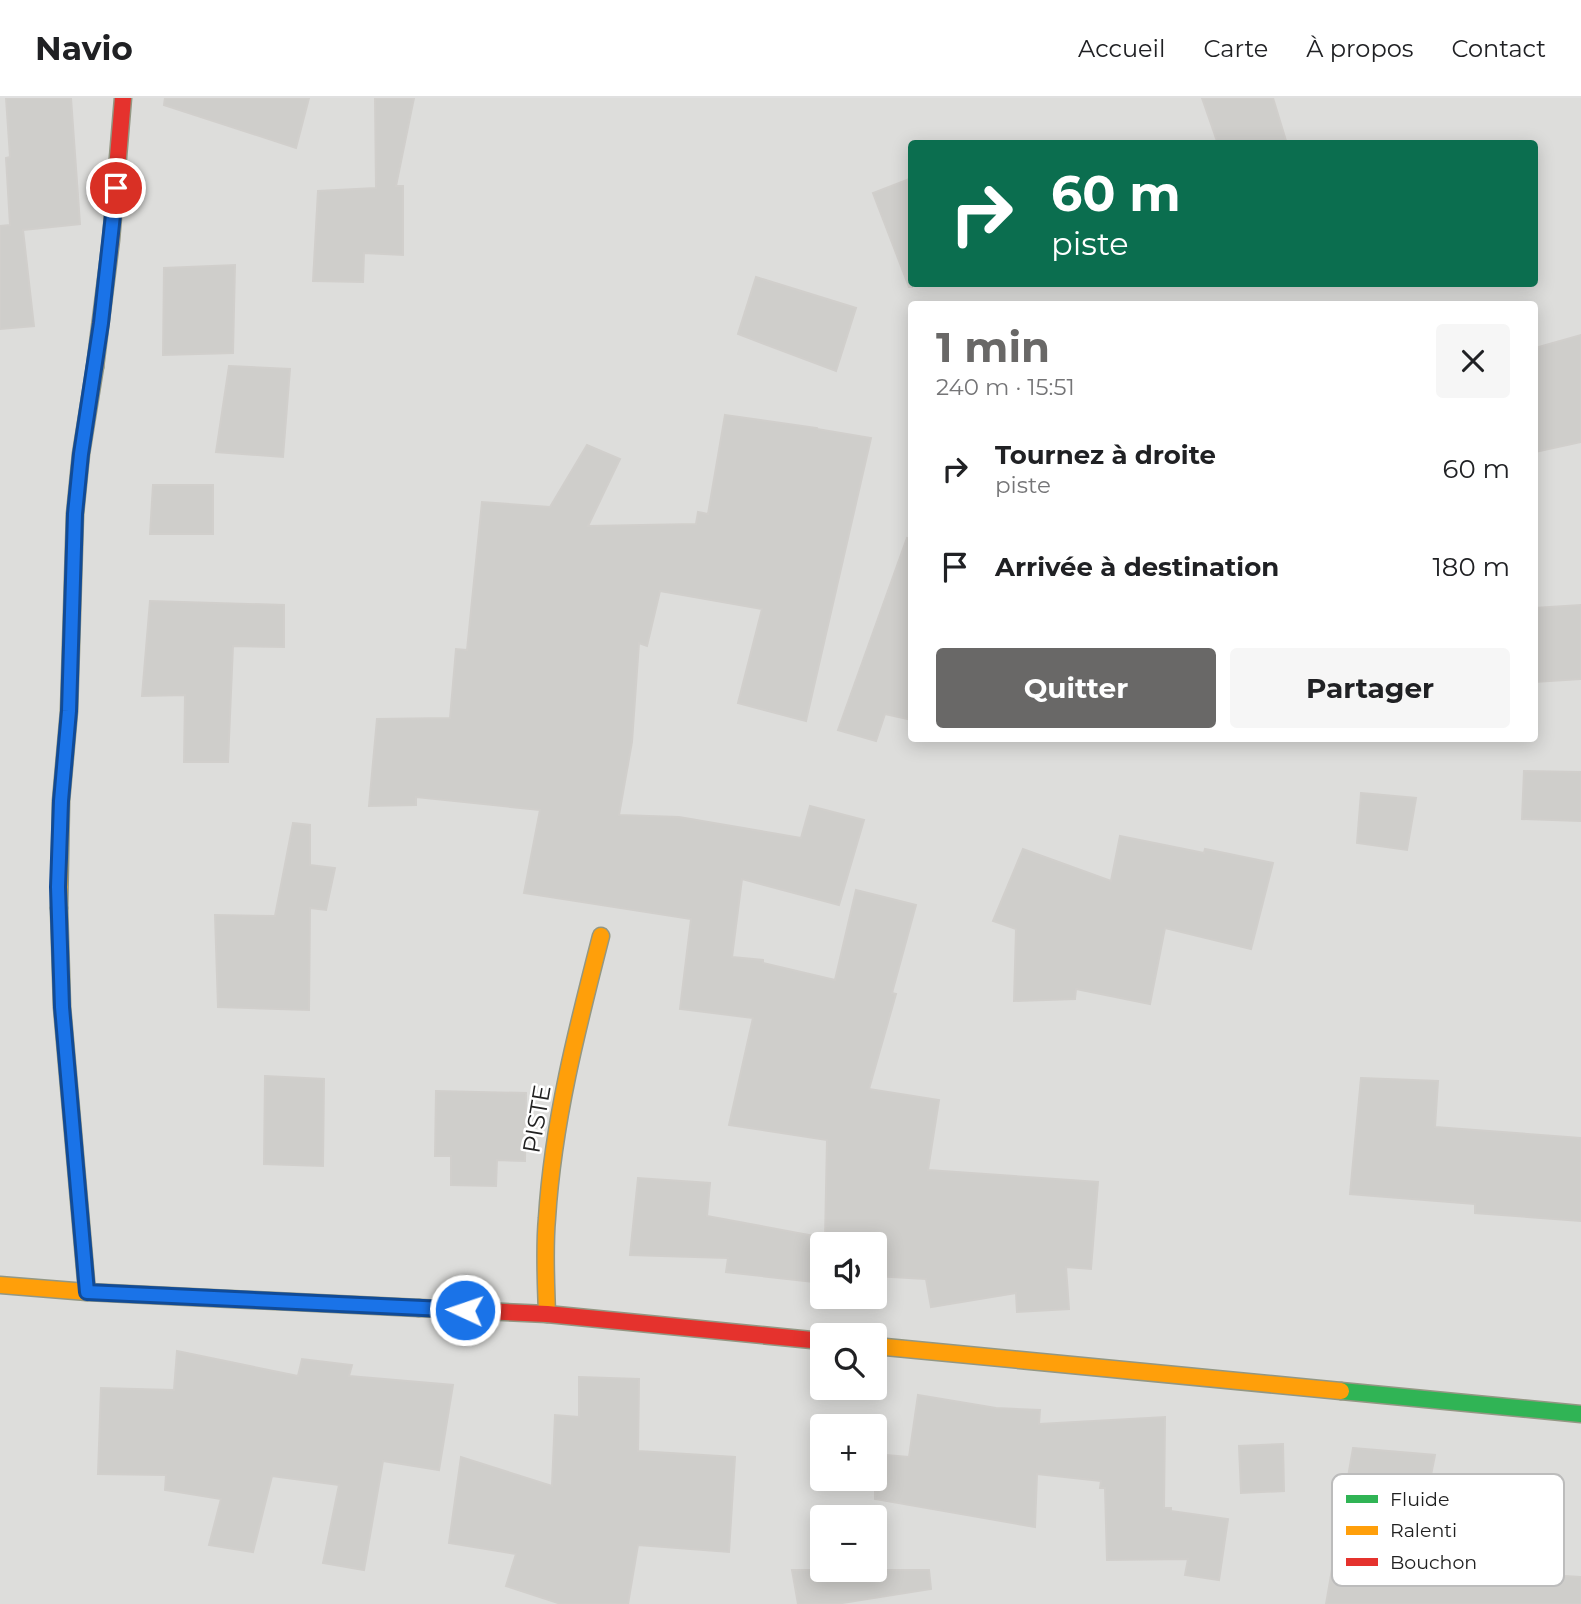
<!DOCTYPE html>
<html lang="fr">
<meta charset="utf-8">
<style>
:root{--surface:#fff;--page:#f6f6f6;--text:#202124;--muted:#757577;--line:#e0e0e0;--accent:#696867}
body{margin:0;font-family:Montserrat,sans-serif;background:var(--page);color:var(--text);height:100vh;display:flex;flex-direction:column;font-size:26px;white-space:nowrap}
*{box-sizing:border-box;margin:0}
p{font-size:23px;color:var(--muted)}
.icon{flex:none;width:38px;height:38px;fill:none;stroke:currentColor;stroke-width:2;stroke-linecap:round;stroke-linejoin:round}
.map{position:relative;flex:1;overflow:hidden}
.details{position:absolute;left:908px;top:203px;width:630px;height:441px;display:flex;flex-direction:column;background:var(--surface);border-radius:7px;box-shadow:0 4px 18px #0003}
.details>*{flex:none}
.top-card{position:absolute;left:908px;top:42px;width:630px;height:147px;border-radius:7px;box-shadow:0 4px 18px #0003;background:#0b6e4f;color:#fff;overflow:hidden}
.buttons{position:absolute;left:810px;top:1134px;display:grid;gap:14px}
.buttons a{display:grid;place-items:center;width:77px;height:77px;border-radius:7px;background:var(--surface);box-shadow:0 4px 18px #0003;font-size:35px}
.pin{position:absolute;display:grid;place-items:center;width:60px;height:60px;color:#fff;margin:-30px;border:4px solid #fff;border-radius:50%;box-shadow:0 2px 7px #0007}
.me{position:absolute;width:77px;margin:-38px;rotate:273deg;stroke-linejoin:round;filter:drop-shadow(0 0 5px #0008)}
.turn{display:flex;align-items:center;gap:24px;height:147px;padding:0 28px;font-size:32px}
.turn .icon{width:91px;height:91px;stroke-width:2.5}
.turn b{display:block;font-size:49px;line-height:60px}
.round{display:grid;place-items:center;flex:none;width:74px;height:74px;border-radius:7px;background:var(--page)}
.headline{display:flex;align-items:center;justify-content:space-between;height:119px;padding:0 28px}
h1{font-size:42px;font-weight:700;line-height:52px;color:var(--accent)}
.primary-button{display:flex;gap:14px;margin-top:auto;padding:14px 28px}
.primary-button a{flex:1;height:80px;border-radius:7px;background:var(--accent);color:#fff;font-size:28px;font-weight:700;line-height:80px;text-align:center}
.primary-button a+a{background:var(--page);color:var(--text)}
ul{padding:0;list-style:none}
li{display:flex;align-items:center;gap:21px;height:98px;padding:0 28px}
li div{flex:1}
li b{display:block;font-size:26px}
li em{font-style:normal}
header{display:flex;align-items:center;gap:42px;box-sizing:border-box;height:98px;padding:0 35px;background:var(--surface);border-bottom:2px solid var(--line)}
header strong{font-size:33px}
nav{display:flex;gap:38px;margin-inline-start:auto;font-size:24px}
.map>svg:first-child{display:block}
</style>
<header>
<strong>Navio</strong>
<nav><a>Accueil</a><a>Carte</a><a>À propos</a><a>Contact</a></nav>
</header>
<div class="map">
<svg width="1581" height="1506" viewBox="0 0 1581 1506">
<rect width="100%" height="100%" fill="#eeedea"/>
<path fill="#dddddb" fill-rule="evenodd" d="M0,0H1581V1506H0ZM912,46H1535V186H912ZM912,206H1535V640H912ZM822,1146H875V1199H822ZM822,1237H875V1290H822ZM822,1328H875V1381H822ZM822,1419H875V1472H822Z"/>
<g fill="#cfcecb" stroke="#d1cfcc" stroke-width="2">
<polygon points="6,0 71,0 80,126 23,132 34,228 0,231 0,128 10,127 6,60 10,59"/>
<polygon points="165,0 309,0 296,50 164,7"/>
<polygon points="375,0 414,0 396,88 403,88 403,157 364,155 363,184 313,183 318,93 376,90"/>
<polygon points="1202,0 1273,0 1287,46 1218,46"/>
<polygon points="912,80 912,189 909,189 873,95"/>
<polygon points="235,167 233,255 163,257 164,170"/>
<polygon points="756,179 856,210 836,273 738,236"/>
<polygon points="1581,237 1581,344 1535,354 1535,250"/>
<polygon points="229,268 290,271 283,359 216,354"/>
<polygon points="725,317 817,330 817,331 871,340 806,623 738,605 762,511 660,493 647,548 639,545 632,644 619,717 679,719 801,740 810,708 864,722 839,807 742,781 732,859 763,862 763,865 835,882 856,792 916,807 892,895 896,896 869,991 939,1002 928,1072 1098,1084 1091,1171 1066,1169 1069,1211 1017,1214 1016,1195 931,1209 926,1181 875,1178 875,1146 822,1146 822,1175 813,1174 813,1184 726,1174 728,1160 630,1157 638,1080 710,1085 707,1118 825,1140 827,1042 729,1027 753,920 680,911 691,821 524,795 540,712 416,699 416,707 369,708 377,621 450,620 456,551 467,552 482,404 550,409 587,347 620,361 588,428 696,426 698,414 708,416"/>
<polygon points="153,387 213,387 213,436 150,436"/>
<polygon points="907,440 912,441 912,622 885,616 876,643 838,632"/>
<polygon points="150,503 284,507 284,549 233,548 228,664 184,664 185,597 142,598"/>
<polygon points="1581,507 1581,581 1535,584 1535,510"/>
<polygon points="1524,673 1581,674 1581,723 1522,721"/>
<polygon points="1361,695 1416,700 1407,752 1357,745"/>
<polygon points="293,725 310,727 310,767 335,770 326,812 310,810 309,912 218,909 215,817 275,818"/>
<polygon points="1120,738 1204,755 1205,751 1273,765 1251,851 1165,830 1150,906 1076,891 1075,901 1014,903 1016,831 993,823 1023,751 1111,783"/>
<polygon points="265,978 324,981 323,1068 264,1066"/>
<polygon points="1361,980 1438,983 1435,1029 1581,1040 1581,1123 1475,1115 1475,1106 1350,1096"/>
<polygon points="436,993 526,995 525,1063 497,1062 496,1088 451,1087 451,1058 435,1058"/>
<polygon points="177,1253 298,1278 302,1261 352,1267 349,1278 453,1287 439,1372 383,1363 364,1472 323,1465 339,1387 272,1378 253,1454 209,1447 221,1401 165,1392 166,1377 98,1376 101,1290 174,1292"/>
<polygon points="579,1279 639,1281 638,1353 735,1359 729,1454 638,1447 628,1506 561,1506 506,1488 516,1456 449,1445 461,1359 552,1388 555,1317 579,1319"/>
<polygon points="918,1297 996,1310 1040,1312 1039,1326 1165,1319 1164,1410 1171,1410 1171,1413 1228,1421 1219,1482 1185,1477 1188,1461 1107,1462 1105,1390 1100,1390 1101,1383 1037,1376 1035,1429 875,1401 875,1356 909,1359"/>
<polygon points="1283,1346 1284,1393 1241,1395 1239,1348"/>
<polygon points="1353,1350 1435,1357 1413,1469 1581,1479 1581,1506 1326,1506"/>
<polygon points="792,1472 929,1472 931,1491 836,1506 798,1506"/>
</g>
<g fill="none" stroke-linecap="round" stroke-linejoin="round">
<g stroke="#939783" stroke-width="19">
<g id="fast">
<polyline points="59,810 62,909 87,1194"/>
<polyline points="1341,1293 1581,1316"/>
</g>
</g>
<g stroke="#939783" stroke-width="19">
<g id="slow">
<polyline points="59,810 61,703 69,613 75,416 81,356 95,269"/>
<polyline points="0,1187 87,1194 419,1210"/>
<path d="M547,1216C546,1184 544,1152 547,1120C553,1024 577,931 601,838"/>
<polyline points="875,1248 1341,1293"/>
</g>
</g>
<g stroke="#939783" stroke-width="19">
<g id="jam">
<polyline points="95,269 111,142 123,0"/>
<polyline points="419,1210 547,1216 822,1243"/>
</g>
</g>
<use href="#fast" stroke="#30b455" stroke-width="16"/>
<use href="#slow" stroke="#ff9f0a" stroke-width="16"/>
<use href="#jam" stroke="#e5322d" stroke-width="16"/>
</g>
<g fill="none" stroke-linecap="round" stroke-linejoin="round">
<g stroke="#114b97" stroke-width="18">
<polyline id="route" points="116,90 101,225 81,356 75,416 69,613 61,703 58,789 62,909 87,1194 465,1212"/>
</g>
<use href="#route" stroke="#1a73e8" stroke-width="12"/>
</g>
<g text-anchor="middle" stroke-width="5" stroke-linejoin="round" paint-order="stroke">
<g font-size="24" fill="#212121" stroke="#fff">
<text transform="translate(537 1021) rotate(-80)" y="8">PISTE</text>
</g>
</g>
<rect x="1332" y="1376" width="232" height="112" rx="10" fill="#fff" stroke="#bcbcbc" stroke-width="2"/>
<rect x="1346" y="1397" width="32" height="8" fill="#30b455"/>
<rect x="1346" y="1428" width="32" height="9" fill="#ff9f0a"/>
<rect x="1346" y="1460" width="32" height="8" fill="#e5322d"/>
<g font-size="19" fill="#212121">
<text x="1390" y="1408">Fluide</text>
<text x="1390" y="1439">Ralenti</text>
<text x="1390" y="1471">Bouchon</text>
</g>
</svg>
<div class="buttons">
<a><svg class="icon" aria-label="sound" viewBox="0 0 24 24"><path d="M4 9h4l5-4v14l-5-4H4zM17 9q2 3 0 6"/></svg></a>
<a><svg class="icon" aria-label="search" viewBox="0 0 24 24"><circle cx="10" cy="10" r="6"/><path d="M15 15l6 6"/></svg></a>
<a>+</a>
<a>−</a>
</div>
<div class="pin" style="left:116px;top:90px;background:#d93025"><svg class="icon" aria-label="arrive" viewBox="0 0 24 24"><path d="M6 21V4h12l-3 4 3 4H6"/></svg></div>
<svg class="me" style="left:465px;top:1212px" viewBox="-20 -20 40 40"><circle r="17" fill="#1a73e8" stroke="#fff" stroke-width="3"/><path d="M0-11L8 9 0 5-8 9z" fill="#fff"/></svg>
<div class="top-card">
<div class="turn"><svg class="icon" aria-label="right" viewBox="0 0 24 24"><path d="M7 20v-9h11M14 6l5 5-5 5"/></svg><div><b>60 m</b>piste</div></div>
</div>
<section class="details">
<div class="headline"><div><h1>1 min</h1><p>240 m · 15:51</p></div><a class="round"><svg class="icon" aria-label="close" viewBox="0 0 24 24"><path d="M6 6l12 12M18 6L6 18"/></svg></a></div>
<ul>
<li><svg class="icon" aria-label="right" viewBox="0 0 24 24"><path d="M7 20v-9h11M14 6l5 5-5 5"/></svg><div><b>Tournez à droite</b><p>piste</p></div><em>60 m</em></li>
<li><svg class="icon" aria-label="arrive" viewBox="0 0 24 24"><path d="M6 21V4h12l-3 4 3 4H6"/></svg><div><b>Arrivée à destination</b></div><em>180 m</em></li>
</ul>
<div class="primary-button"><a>Quitter</a><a>Partager</a></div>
</section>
</div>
